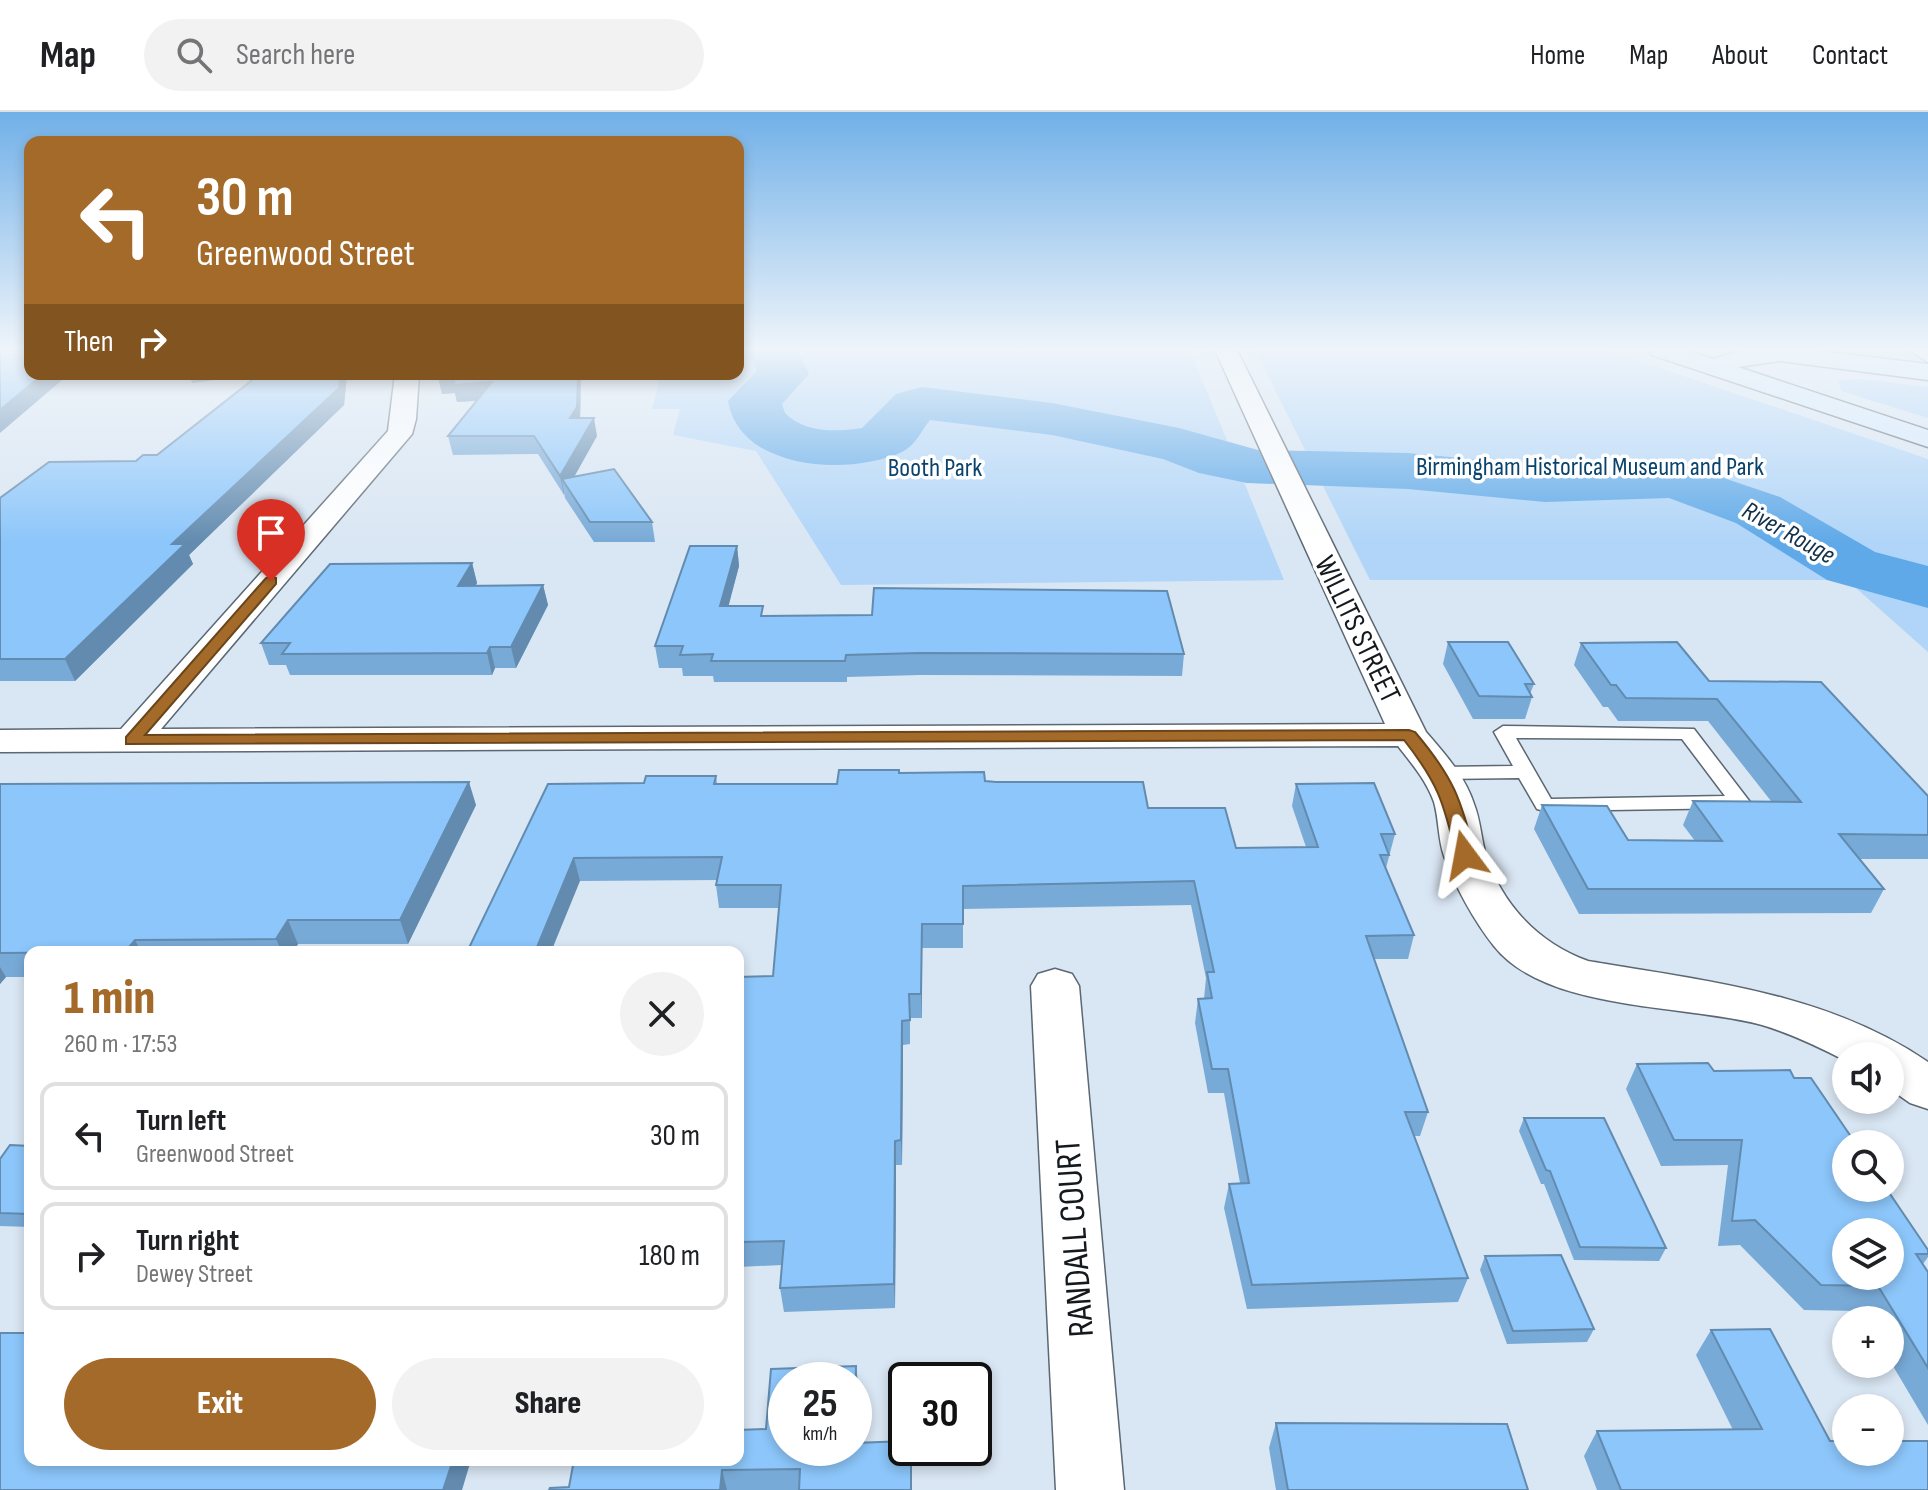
<!DOCTYPE html>
<meta charset="utf-8">
<style>
:root{--surface:#fff;--page:#f2f2f2;--text:#202124;--muted:#757577;--line:#e0e0e0;--accent:#a36a29}
body{margin:0;font-family:"Sofia Sans Condensed",sans-serif;background:var(--page);color:var(--text);height:100vh;display:flex;flex-direction:column;font-size:30px;white-space:nowrap}
*{box-sizing:border-box;margin:0}
p{font-size:26px;color:var(--muted)}
.icon{flex:none;width:44px;height:44px;fill:none;stroke:currentColor;stroke-width:2;stroke-linecap:round;stroke-linejoin:round}
.map{position:relative;flex:1;overflow:hidden}
.side{position:absolute;left:24px;top:834px;width:720px;height:520px;display:flex;flex-direction:column;background:var(--surface);border-radius:16px;box-shadow:0 4px 12px #0003}
.side>*{flex:none}
.top-card{position:absolute;left:24px;top:24px;width:720px;height:244px;border-radius:16px;box-shadow:0 4px 12px #0003;background:#a36a29;color:#fff;overflow:hidden}
.controls{position:absolute;left:1832px;top:930px;display:grid;gap:16px}
.controls a{display:grid;place-items:center;width:72px;height:72px;border-radius:50%;background:var(--surface);box-shadow:0 4px 12px #0003;font-size:40px}
.speed{position:absolute;left:768px;top:1250px;display:flex;gap:16px;font-size:40px;font-weight:700;text-align:center}
.speed>*{display:grid;place-content:center;width:104px;height:104px;border-radius:50%;background:var(--surface);box-shadow:0 4px 12px #0003;line-height:1}
.speed small{font-size:20px;font-weight:400}
.speed .limit{border:4px solid #111;border-radius:12px;background:#fff;color:#111}
.pin{position:absolute;display:grid;place-items:center;width:68px;height:68px;color:#fff;margin:-82px -34px;border-radius:50% 50% 50% 0;rotate:-45deg;box-shadow:0 0 8px #0007}
.pin .icon{rotate:45deg}
.me{position:absolute;width:88px;margin:-44px;rotate:347deg;stroke-linejoin:round;filter:drop-shadow(0 0 6px #0008)}
.turn{display:flex;align-items:center;gap:28px;height:168px;padding:0 40px;font-size:36px}
.turn .icon{width:104px;height:104px;stroke-width:2.5}
.turn b{display:block;font-size:56px;line-height:68px}
.then{display:flex;align-items:center;height:76px;padding:0 40px;background:#0003;gap:16px;font-size:30px}
.round{display:grid;place-items:center;flex:none;width:84px;height:84px;border-radius:42px;background:var(--page)}
.overview{display:flex;align-items:center;justify-content:space-between;height:136px;padding:0 40px}
h1{font-size:48px;font-weight:800;line-height:60px;color:var(--accent)}
.action{display:flex;gap:16px;margin-top:auto;padding:16px 40px}
.action a{flex:1;height:92px;border-radius:48px;background:var(--accent);color:#fff;font-size:32px;font-weight:800;line-height:92px;text-align:center}
.action a+a{background:var(--page);color:var(--text)}
ul{padding:0;list-style:none}
li{display:flex;align-items:center;gap:24px;height:108px;margin:0 16px 12px;padding:0 24px;border:4px solid var(--line);border-radius:16px}
li div{flex:1}
li b{display:block;font-size:30px}
li em{font-style:normal}
header{display:flex;align-items:center;gap:48px;box-sizing:border-box;height:112px;padding:0 40px;background:var(--surface);border-bottom:2px solid var(--line)}
header strong{font-size:38px}
nav{display:flex;gap:44px;margin-inline-start:auto;font-size:28px}
.search{width:560px;height:72px;background:var(--page);display:flex;align-items:center;gap:20px;box-sizing:border-box;padding:0 28px;border-radius:44px;color:var(--muted);font-size:30px}
.map>svg:first-child{display:block}
</style>
<header>
<strong>Map</strong>
<div class="search"><svg class="icon" aria-label="search" viewBox="0 0 24 24"><circle cx="10" cy="10" r="6"/><path d="M15 15l6 6"/></svg>Search here</div>
<nav><a>Home</a><a>Map</a><a>About</a><a>Contact</a></nav>
</header>
<div class="map">
<svg width="1928" height="1378" viewBox="0 0 1928 1378">
<rect width="100%" height="100%" fill="#d9e6f3"/>
<g fill="#b0d5f8">
<polygon points="738,238 1190,238 1284,468 841,473 756,339 673,323 680,297 652,297 661,262 738,262"/>
<polygon points="1255,238 1607,238 1928,347 1928,540 1847,468 1370,468"/>
<polygon points="1862,267 1928,275 1928,306 1841,279 1838,268"/>
</g>
<g fill="none" stroke-linecap="round" stroke-linejoin="round">
<path fill="#5fa9e8" fill-rule="evenodd" d="M748,238H797L809,262L782,292L785,301C804,321 836,320 862,316L896,282L922,275L1052,291L1179,316L1258,338L1408,341L1545,354L1676,350L1780,385L1875,440L1928,454V496L1827,468L1736,411L1669,386L1545,390L1408,377L1247,371L1199,361L1163,347L1052,323L930,308C921,319 915,334 902,340C849,364 740,359 728,289L757,259Z"/>
<g stroke="#5b6772" stroke-width="3">
<path id="service" d="M1503,614L1694,617L1750,690L1740,696L1544,699L1537,697L1519,666L1440,667L1430,661L1440,655L1513,654L1494,620ZM1516,626L1682,627L1725,684L1551,687Z"/>
</g>
<g stroke="#5b6772" stroke-width="3">
<g id="minor">
<path d="M1215,238H1237L1426,620C1445,642 1465,664 1474,692C1480,707 1481,724 1485,740C1501,792 1538,831 1588,849C1706,869 1827,881 1928,950V997L1910,991L1890,977V944H1846V949C1819,935 1792,922 1762,913C1686,892 1546,900 1494,834C1474,809 1455,774 1444,744C1438,727 1439,707 1434,690C1426,668 1412,652 1398,634L0,640V618L121,617L388,319L395,262H419L416,307L412,322L161,617L1385,612Z"/>
<polygon points="1909,238 1928,238 1928,250"/>
<polygon points="1055,857 1072,862 1079,874 1124,1378 1056,1378 1031,874 1038,862"/>
</g>
</g>
<g stroke="#5b6772" stroke-width="3">
<polygon id="secondary" points="1649,238 1687,238 1713,247 1743,238 1811,238 1928,252 1928,268 1780,249 1738,255 1928,318 1928,335 1652,243"/>
</g>
<use href="#service" fill="#fff" fill-rule="evenodd"/>
<use href="#minor" fill="#fff" fill-rule="evenodd"/>
<use href="#secondary" fill="#d6ecfe" fill-rule="evenodd"/>
</g>
<g fill="#78aad7">
<polygon points="260,262 347,262 344,293 189,443 193,452 75,569 0,569 0,386 157,343"/>
<polygon points="439,262 581,262 580,306 597,324 574,364 652,410 655,430 594,430 565,386 564,381 564,383 538,342 453,343 448,324 477,289 457,290 455,281 442,282 438,264"/>
<polygon points="737,434 739,454 728,494 764,504 1184,542 1182,564 920,563 847,565 847,570 714,570 713,564 683,564 682,556 659,556 655,534"/>
<polygon points="472,451 477,471 476,473 543,473 548,493 516,556 495,556 492,563 290,563 286,553 269,553 261,531"/>
<polygon points="1448,530 1534,572 1530,582 1532,585 1525,607 1473,607 1443,552"/>
<polygon points="1581,531 1709,569 1928,684 1928,747 1860,747 1884,777 1871,801 1579,802 1534,717 1542,693 1628,728 1695,729 1683,713 1693,689 1771,689 1708,609 1618,609 1608,595 1603,595 1574,553"/>
<polygon points="899,661 985,669 1148,696 1236,736 1306,735 1292,694 1296,672 1395,722 1386,756 1414,823 1408,847 1374,847 1428,1000 1420,1024 1414,1024 1468,1166 1458,1190 1247,1197 1224,1096 1229,1072 1240,1071 1224,981 1208,981 1195,911 1198,887 1204,887 1206,866 1191,793 963,797 963,836 922,836 922,906 910,906 910,932 903,933 902,1053 896,1053 895,1196 784,1200 780,1176 782,1153 738,1155 738,865 773,864 779,796 719,796 716,773 717,768 580,769 467,840 644,671 716,664 717,672 837,672"/>
<polygon points="0,672 476,693 408,832 298,832 293,840 30,840 30,865 6,865 0,872"/>
<polygon points="1637,952 1794,966 1928,1138 1928,1145 1923,1152 1928,1160 1928,1313 1890,1249 1890,1208 1865,1208 1860,1199 1804,1198 1740,1133 1718,1134 1728,1053 1661,1054 1626,977"/>
<polygon points="1524,1006 1666,1136 1659,1149 1574,1148 1544,1072 1541,1072 1519,1019"/>
<polygon points="30,1034 30,1115 0,1114 0,1047"/>
<polygon points="1485,1144 1594,1217 1587,1230 1507,1232 1480,1158"/>
<polygon points="1711,1218 1830,1329 1928,1378 1597,1378 1584,1344 1597,1319 1733,1318 1696,1243"/>
<polygon points="856,1254 859,1279 857,1330 911,1336 912,1378 549,1378 569,1375 766,1317"/>
<polygon points="1276,1311 1528,1378 1276,1378 1269,1336"/>
</g>
<g fill="#628baf">
<polygon points="43,262 69,262 0,321 0,298"/>
<polygon points="189,262 257,262 192,271"/>
<polygon points="341,262 347,262 347,264 344,293 189,443 193,452 75,569 65,547 172,432"/>
<polygon points="578,262 581,262 580,313 570,306"/>
<polygon points="456,263 492,270 496,287 457,290 455,281 442,282 438,264"/>
<polygon points="594,306 597,324 568,376 562,367 564,381 564,383 560,364"/>
<polygon points="737,434 739,454 723,515 720,494"/>
<polygon points="472,451 477,471 463,494 458,474"/>
<polygon points="543,473 548,493 516,556 511,535"/>
<polygon points="490,535 495,556 492,563 487,541"/>
<polygon points="469,670 476,693 408,832 400,808"/>
<polygon points="574,746 580,769 551,840 535,840"/>
<polygon points="288,808 298,832 293,840 282,840 276,827"/>
<polygon points="922,812 922,906 921,882"/>
<polygon points="135,828 141,840 125,840"/>
<polygon points="0,855 6,865 0,872"/>
<polygon points="902,909 903,933 902,1053 901,1028"/>
<polygon points="895,1029 896,1053 895,1196 894,1172"/>
<polygon points="856,1254 859,1279 856,1355 854,1333"/>
<polygon points="453,1348 471,1348 462,1378 443,1378"/>
<polygon points="722,1358 727,1378 720,1378"/>
</g>
<g fill="#8cc6fa" stroke="#628baf" stroke-width="2" fill-rule="evenodd">
<polygon points="0,238 30,238 30,262 43,262 0,298"/>
<polygon points="260,262 341,262 339,276 172,432 185,432 65,547 0,547 0,386 49,350 136,349 143,343 157,343"/>
<polygon points="439,262 578,262 577,295 570,306 594,306 560,364 534,324 448,324 492,270 453,273 456,263 438,264"/>
<polygon points="614,357 652,410 590,410 562,367"/>
<polygon points="690,434 737,434 720,494 763,494 761,504 872,503 874,476 1167,479 1184,542 919,541 846,543 845,549 711,549 713,542 680,543 683,534 655,534"/>
<polygon points="472,451 458,474 543,473 511,535 490,535 487,541 282,542 290,531 261,531 330,452"/>
<polygon points="1448,530 1508,530 1534,572 1525,572 1532,585 1479,584"/>
<polygon points="1677,530 1709,569 1821,570 1928,684 1928,723 1839,722 1884,777 1588,777 1542,693 1607,694 1628,728 1722,729 1693,689 1801,690 1717,587 1626,586 1616,573 1611,573 1581,531"/>
<polygon points="839,658 899,658 899,661 984,660 985,669 996,670 1143,670 1148,696 1225,696 1236,736 1318,735 1296,672 1374,671 1395,722 1381,722 1389,743 1380,743 1414,823 1366,824 1428,1000 1405,1000 1468,1166 1252,1173 1229,1072 1249,1071 1228,957 1212,957 1198,887 1212,886 1207,860 1214,860 1194,769 963,774 963,812 922,812 921,882 909,882 910,908 902,909 901,1028 895,1029 894,1172 780,1176 784,1129 738,1130 738,865 773,864 781,773 716,773 722,745 574,746 535,840 467,840 548,672 644,671 646,664 716,664 714,672 837,672"/>
<polygon points="469,670 400,808 288,808 276,827 135,828 125,840 0,841 0,672"/>
<path d="M1708,951L1714,959L1790,958L1794,966H1811L1856,1032H1846V1076H1886L1928,1138V1142H1916L1928,1160V1256L1878,1174L1821,1173L1755,1108L1732,1109L1742,1028H1674L1637,952ZM1846,1120H1890V1164H1846Z"/>
<polygon points="1524,1006 1604,1006 1666,1136 1580,1135 1550,1059 1546,1058"/>
<polygon points="10,1033 30,1034 30,1102 0,1101 0,1047"/>
<polygon points="1561,1143 1594,1217 1513,1219 1485,1144"/>
<polygon points="1770,1217 1830,1329 1846,1329 1846,1340 1890,1340 1890,1329 1928,1329 1928,1378 1621,1378 1597,1319 1762,1317 1711,1218"/>
<polygon points="0,1221 30,1221 30,1348 453,1348 443,1378 0,1378"/>
<polygon points="856,1254 854,1324 854,1268 786,1268 786,1336 854,1336 854,1331 906,1329 906,1336 911,1336 911,1378 799,1378 800,1357 722,1358 720,1378 549,1378 550,1376 569,1375 574,1348 738,1348 738,1318 766,1317 771,1257"/>
<polygon points="1276,1311 1507,1312 1528,1378 1288,1378"/>
</g>
<linearGradient id="sky" x2="0" y2="1"><stop stop-color="#71b0e8"/><stop offset="0.55" stop-color="#eef4fa"/><stop offset="1" stop-color="#eef4fa" stop-opacity="0"/></linearGradient>
<rect width="1928" height="431" fill="url(#sky)"/>
<path fill="#a36a29" stroke="#6a451b" stroke-width="2" d="M271,464L276,466V472L145,623L1409,618L1415,620C1453,665 1461,686 1475,743L1465,749L1456,743C1444,691 1438,671 1404,628L126,632V625L266,466Z"/>
<g text-anchor="middle" stroke-width="7" stroke-linejoin="round" paint-order="stroke">
<g font-size="26" fill="#0a436c" stroke="#fff">
<text x="1590" y="363">Birmingham Historical Museum and Park</text>
<text x="935" y="364">Booth Park</text>
</g>
<g font-size="26" font-style="italic" fill="#12324b" stroke="#fff">
<text transform="translate(1789 420) rotate(29)" y="9">River Rouge</text>
</g>
<g font-size="30" fill="#14191d" stroke="#fff">
<text transform="translate(1358 517) rotate(64)" y="10">WILLITS STREET</text>
</g>
<g font-size="36" fill="#14191d" stroke="#fff">
<text transform="translate(1073 1126) rotate(-94)" y="13">RANDALL COURT</text>
</g>
</g>
</svg>
<div class="controls">
<a><svg class="icon" aria-label="sound" viewBox="0 0 24 24"><path d="M4 9h4l5-4v14l-5-4H4zM17 9q2 3 0 6"/></svg></a>
<a><svg class="icon" aria-label="search" viewBox="0 0 24 24"><circle cx="10" cy="10" r="6"/><path d="M15 15l6 6"/></svg></a>
<a><svg class="icon" aria-label="layers" viewBox="0 0 24 24"><path d="M12 4l9 5-9 5-9-5zM3 14l9 5 9-5"/></svg></a>
<a>+</a>
<a>−</a>
</div>
<div class="speed"><div>25<small>km/h</small></div><div class="limit">30</div></div>
<div class="pin" style="left:271px;top:469px;background:#d93025"><svg class="icon" aria-label="arrive" viewBox="0 0 24 24"><path d="M6 21V4h12l-3 4 3 4H6"/></svg></div>
<svg class="me" style="left:1465px;top:743px" viewBox="-20 -20 40 40"><path d="M0-17L14 15 0 8-14 15z" fill="#a36a29" stroke="#fff" stroke-width="4"/></svg>
<div class="top-card">
<div class="turn"><svg class="icon" aria-label="left" viewBox="0 0 24 24"><path d="M17 20v-9H6M10 6l-5 5 5 5"/></svg><div><b>30 m</b>Greenwood Street</div></div>
<div class="then">Then<svg class="icon" aria-label="right" viewBox="0 0 24 24"><path d="M7 20v-9h11M14 6l5 5-5 5"/></svg></div>
</div>
<section class="side">
<div class="overview"><div><h1>1 min</h1><p>260 m · 17:53</p></div><a class="round"><svg class="icon" aria-label="close" viewBox="0 0 24 24"><path d="M6 6l12 12M18 6L6 18"/></svg></a></div>
<ul>
<li><svg class="icon" aria-label="left" viewBox="0 0 24 24"><path d="M17 20v-9H6M10 6l-5 5 5 5"/></svg><div><b>Turn left</b><p>Greenwood Street</p></div><em>30 m</em></li>
<li><svg class="icon" aria-label="right" viewBox="0 0 24 24"><path d="M7 20v-9h11M14 6l5 5-5 5"/></svg><div><b>Turn right</b><p>Dewey Street</p></div><em>180 m</em></li>
</ul>
<div class="action"><a>Exit</a><a>Share</a></div>
</section>
</div>
